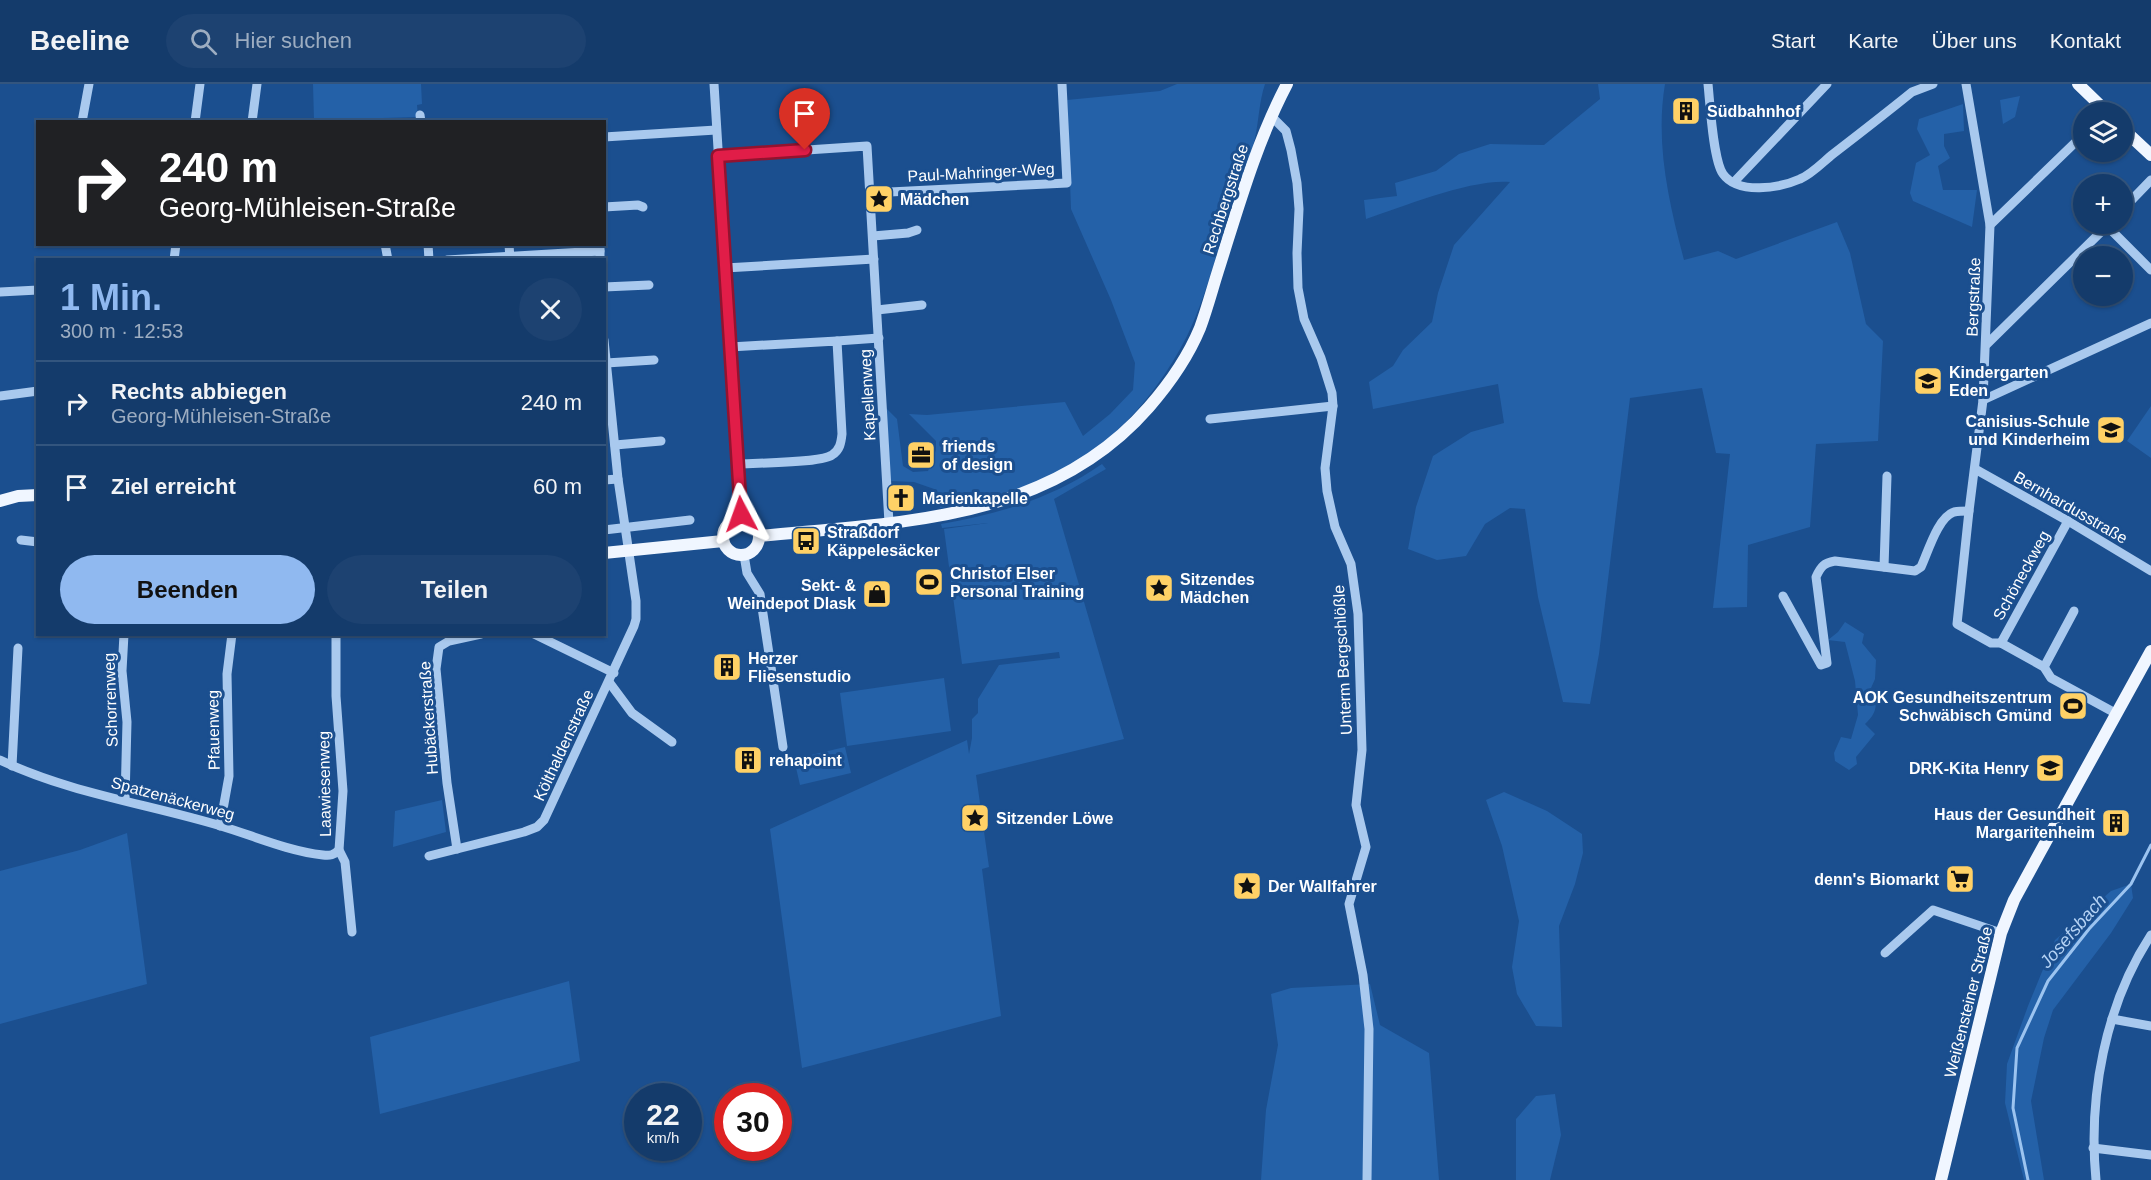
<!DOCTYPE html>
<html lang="de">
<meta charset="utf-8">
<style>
:root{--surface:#143b6b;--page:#1d4271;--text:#f1f3f6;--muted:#9dadc1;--line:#33557e;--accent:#90b9f0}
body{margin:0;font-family:Arial,sans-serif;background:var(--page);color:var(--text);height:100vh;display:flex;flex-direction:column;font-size:22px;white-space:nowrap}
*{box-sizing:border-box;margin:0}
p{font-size:20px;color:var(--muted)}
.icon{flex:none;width:33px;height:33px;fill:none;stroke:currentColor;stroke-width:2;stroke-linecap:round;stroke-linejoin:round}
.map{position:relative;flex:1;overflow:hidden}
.side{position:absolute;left:36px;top:174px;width:570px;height:378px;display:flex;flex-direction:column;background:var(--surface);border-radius:0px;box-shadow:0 2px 4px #0004,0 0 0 2px var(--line)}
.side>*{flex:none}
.hud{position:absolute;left:36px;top:36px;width:570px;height:126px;border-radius:0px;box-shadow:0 2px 4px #0004,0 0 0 2px var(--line);background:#202124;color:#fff;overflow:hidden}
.tools{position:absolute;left:2073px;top:18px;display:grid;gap:12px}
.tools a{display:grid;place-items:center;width:60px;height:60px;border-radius:50%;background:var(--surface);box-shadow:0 2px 4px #0004,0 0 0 2px var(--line);font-size:30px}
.speed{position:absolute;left:624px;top:999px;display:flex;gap:12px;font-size:30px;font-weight:700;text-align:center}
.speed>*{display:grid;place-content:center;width:78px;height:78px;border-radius:50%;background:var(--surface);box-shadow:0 2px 4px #0004,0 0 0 2px var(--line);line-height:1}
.speed small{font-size:15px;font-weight:400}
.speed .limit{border:9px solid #d22;background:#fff;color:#111}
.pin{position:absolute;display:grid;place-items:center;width:51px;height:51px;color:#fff;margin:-62px -26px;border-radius:50% 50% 50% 0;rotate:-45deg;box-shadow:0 0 6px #0007}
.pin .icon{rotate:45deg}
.me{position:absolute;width:66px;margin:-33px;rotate:356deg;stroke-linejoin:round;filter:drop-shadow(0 0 4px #0008)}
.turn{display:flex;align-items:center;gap:21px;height:126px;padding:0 24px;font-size:27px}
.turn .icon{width:78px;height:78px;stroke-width:2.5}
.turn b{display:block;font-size:42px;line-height:51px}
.round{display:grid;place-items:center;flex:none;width:63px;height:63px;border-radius:32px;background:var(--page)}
.summary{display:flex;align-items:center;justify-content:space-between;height:102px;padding:0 24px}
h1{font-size:36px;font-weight:700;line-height:45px;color:var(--accent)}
.button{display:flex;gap:12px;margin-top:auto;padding:12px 24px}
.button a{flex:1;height:69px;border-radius:36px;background:var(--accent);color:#111;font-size:24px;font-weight:700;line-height:69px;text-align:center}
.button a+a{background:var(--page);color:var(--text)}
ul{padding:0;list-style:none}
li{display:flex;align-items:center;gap:18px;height:84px;padding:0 24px;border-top:2px solid var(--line)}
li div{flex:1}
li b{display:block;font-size:22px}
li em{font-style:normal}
header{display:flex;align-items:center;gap:36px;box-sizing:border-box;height:84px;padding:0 30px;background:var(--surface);border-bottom:2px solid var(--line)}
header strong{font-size:28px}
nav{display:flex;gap:33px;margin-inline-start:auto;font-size:21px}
.search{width:420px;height:54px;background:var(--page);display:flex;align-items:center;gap:15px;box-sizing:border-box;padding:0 21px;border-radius:33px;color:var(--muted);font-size:22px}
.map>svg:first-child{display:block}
</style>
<header>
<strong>Beeline</strong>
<div class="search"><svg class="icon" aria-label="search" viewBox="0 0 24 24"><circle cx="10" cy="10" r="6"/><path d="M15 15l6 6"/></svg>Hier suchen</div>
<nav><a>Start</a><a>Karte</a><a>Über uns</a><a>Kontakt</a></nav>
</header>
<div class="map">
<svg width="2151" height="1096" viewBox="0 0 2151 1096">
<rect width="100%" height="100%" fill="#1b4f8f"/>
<g fill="#2461a8">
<polygon points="313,0 421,0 422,20 417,21 418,33 314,36"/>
<path d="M1177,0H1265C1259,18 1259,36 1255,54C1250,77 1238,99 1231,122C1217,166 1207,211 1187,252C1149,326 1092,383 1011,408C988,416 964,420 940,424L937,406L914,398L890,397L884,322L897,335L903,382L913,388L928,387L936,366V357L909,330L927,331L1065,318L1083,352L1110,330L1133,306L1135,279L1111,216L1071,125L1067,16L1160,7Z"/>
<path d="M1598,0H1665C1655,60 1669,119 1684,176L1718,167L1736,175L1837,138L1850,169L1866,240L1883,257L1878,357L1816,360L1810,443L1748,461L1747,523L1713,524L1730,370L1716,369L1702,304L1630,314L1599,570L1590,620L1563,618L1538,513L1525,425L1510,424L1485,440L1466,472L1437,476L1408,465L1416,423L1433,372L1471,348L1504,339L1498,300L1373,325L1369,298L1393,282L1403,266L1432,238L1438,209L1454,161L1510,98C1470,95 1405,122 1366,135L1364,116L1397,112L1395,99L1436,87L1459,70L1490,60L1544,61L1600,15Z"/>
<polygon points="2020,12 2015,33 2003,40 2000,16"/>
<polygon points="1963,20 1964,47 1944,50 1944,62 1950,74 1938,82 1943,106 1977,106 1972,143 1913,117 1910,109 1916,79 1930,71 1917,45 1919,35"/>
<polygon points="2151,322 2151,374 2127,357"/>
<path d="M1102,380L1106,385L1054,415L1124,655L976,691L989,783L982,785L1001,932L802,984L770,745L967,656L969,670L972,654V635L978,629V615L999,581L1060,574L1059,568L962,580L944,445L988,439L942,444L941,440C999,430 1053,414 1102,380Z"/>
<path d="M1845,538L1864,550L1862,559L1876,576L1875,595L1871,604C1879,619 1877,629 1865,640L1875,650L1856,673L1857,680L1849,686L1835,677L1834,669L1841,653L1851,655L1858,631L1855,597L1845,558L1828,556L1838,548Z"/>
<polygon points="944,594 951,647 847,662 840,609"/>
<polygon points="845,663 851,689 800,701 794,675"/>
<polygon points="1504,708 1547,727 1582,750 1583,769 1575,800 1559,842 1562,943 1536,942 1517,910 1512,883 1519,837 1502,762 1486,716"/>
<polygon points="442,716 446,748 393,763 395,727"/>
<polygon points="127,749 147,900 0,940 0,787 80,766"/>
<polygon points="2131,800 2133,814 2111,849 2053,926 2044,954 2031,1017 2044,1096 2024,1096 2005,1019 2007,980 2028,922 2055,856 2111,807"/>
<polygon points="569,897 580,977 380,1030 370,953"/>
<polygon points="1370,900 1380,941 1429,969 1439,1096 1261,1096 1266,1026 1278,961 1271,910 1291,904"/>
<polygon points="1555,1010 1561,1051 1550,1096 1516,1096 1516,1035 1536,1012"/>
</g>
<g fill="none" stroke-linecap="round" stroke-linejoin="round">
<polyline stroke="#9cc4f0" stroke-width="3" points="2028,1096 2013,1024 2017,964 2048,897 2089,845 2131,800 2151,761"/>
<g stroke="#a9c9ee" stroke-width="9">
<polyline points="714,0 741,435"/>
<path d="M1708,0C1710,19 1713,76 1723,90C1738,111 1780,104 1800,95C1812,90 1823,78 1833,70C1859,50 1886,29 1912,8L1933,0"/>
<polyline points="1966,0 1990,141 1983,316 1969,427 1957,540 1991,559 2001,559 2044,583 2051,594 2117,630"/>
<polyline points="420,31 421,38"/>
<polyline points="1271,32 1286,47 1291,66 1297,99 1299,125 1297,169 1298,204 1304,235 1321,274 1332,309 1333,322 1325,384 1327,407 1335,443 1351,480 1358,530 1362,666 1356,721 1366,763 1349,820 1363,891 1369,945 1367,1096"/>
<polyline points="82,38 89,0"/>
<polyline points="195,38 200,0"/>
<polyline points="252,38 257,0"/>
<polyline points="604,53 716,46"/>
<polyline points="718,72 867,62 889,439"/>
<polyline points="1734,98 1827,0"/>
<polyline points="870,109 1067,99 1062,0"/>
<polyline points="604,123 638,121 643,123"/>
<polyline points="2122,126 2151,96"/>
<polyline points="1990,141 2084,50"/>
<polyline points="2107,142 2151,186"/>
<polyline points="873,152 908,149 917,146"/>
<polyline points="385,160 388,176"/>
<polyline points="428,160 429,176"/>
<polyline points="509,160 510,176"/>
<polyline points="600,160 600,176"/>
<polyline points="174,176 176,160"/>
<polyline points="447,176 600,167"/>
<polyline points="725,184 874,175"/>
<polyline points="604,203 649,201"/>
<polyline points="0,208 38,206"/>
<polyline points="877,226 922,221"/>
<polyline points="837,257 879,254"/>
<polyline points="1987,260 2109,140"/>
<path d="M730,263L837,257L842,350C841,359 840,366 832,371C821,379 755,379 737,380"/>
<polyline points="606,279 654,276"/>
<polyline points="0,312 38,307"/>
<polyline points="1983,316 2151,239"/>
<polyline points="1210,335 1333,322"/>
<polyline points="615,361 661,357"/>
<polyline points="1975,385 2068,437 2151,487"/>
<polyline points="604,396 618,395"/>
<polyline points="604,446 690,436"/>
<polyline points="21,456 38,458"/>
<polyline points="744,471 747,489 760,510 783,663"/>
<polyline points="1884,483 1887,392"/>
<path d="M1783,512L1821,581L1827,579L1816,493C1821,482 1824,479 1835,477L1915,487L1921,483C1928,468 1938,433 1954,428C1959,427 1964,427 1969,427"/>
<polyline points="124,550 122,587 127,638 125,716"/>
<polyline points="336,550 336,612 343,707 339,766 345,778 352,848"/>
<polyline points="534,550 614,589"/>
<polyline points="2001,559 2068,437"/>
<polyline points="2044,583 2074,527"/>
<polyline points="609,598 632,629 672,658"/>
<path d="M0,676C69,709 148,720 221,742C254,752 288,767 323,771C330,772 334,771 339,766"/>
<polyline points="12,682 18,564"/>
<polyline points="220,742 229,692 227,590 232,550"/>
<polyline points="457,765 447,699 436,585 439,563 449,557 481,550"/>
<polyline points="429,772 524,748 537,743 544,736 634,542 636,535 636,517 618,395 604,256"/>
<polyline points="1885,869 1933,826 2001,849"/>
<polyline points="2112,935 2151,942"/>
<polyline points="2093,1064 2151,1071"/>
<path d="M2096,1096C2088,1013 2105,921 2151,851"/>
</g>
<g stroke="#f0f6ff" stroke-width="12">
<polyline points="2078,0 2107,28"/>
<polyline points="2122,44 2151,71"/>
<polyline points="0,417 18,412 38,411"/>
<circle cx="741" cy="453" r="18"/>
<path d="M759,452C899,438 1049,438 1149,323C1169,300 1188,273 1200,244C1207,225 1212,206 1218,187C1238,124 1256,59 1287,0"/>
<polyline points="604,469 723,457"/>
<polyline points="1941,1096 2001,849 2014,816 2038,772 2151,567"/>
</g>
</g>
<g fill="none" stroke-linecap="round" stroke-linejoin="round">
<g stroke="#92132f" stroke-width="15">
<polyline id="route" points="741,430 718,72 805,66"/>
</g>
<use href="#route" stroke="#e11d48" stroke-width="10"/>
</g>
<defs>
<g id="building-square" transform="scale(1.5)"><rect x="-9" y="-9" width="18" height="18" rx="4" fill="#ffd166" stroke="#1b4f8f"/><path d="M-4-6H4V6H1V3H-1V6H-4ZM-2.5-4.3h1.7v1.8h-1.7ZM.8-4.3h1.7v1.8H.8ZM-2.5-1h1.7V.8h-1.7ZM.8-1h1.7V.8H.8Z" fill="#111"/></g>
<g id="sight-square" transform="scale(1.5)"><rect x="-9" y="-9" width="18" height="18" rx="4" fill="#ffd166" stroke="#1b4f8f"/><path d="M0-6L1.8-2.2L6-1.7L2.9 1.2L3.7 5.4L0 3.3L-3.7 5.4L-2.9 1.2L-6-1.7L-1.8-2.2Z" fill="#111"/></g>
<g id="school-square" transform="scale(1.5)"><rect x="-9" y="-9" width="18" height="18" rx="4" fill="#ffd166" stroke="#1b4f8f"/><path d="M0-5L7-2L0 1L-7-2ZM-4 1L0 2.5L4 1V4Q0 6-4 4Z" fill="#111"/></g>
<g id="office-square" transform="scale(1.5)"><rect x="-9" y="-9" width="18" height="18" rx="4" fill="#ffd166" stroke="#1b4f8f"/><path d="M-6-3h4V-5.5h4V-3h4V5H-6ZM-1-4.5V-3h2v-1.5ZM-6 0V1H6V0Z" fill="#111"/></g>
<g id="church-square" transform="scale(1.5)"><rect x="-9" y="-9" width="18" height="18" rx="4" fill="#ffd166" stroke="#1b4f8f"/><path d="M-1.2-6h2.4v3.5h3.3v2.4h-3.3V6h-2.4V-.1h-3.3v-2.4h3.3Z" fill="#111"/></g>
<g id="bus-square" transform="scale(1.5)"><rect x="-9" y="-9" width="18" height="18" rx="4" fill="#ffd166" stroke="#1b4f8f"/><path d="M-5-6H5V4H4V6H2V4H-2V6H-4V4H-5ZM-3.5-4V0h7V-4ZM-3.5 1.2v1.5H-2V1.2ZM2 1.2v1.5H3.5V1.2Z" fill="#111"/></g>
<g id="stadium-square" transform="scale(1.5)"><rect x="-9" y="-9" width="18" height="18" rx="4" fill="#ffd166" stroke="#1b4f8f"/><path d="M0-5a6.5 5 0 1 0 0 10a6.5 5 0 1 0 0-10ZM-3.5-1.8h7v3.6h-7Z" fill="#111"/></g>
<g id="shop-square" transform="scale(1.5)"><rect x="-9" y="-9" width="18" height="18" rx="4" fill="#ffd166" stroke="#1b4f8f"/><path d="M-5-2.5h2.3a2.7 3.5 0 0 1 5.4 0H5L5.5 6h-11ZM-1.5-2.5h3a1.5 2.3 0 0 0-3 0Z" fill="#111"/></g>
<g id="supermarket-square" transform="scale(1.5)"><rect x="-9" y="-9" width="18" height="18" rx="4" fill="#ffd166" stroke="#1b4f8f"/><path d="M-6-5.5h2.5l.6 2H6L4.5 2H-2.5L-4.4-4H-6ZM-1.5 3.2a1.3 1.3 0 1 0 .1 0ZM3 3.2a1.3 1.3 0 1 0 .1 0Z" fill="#111"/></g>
</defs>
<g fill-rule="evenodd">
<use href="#building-square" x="1686" y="27"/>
<use href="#sight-square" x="879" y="115"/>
<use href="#school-square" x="1928" y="297"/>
<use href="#school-square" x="2111" y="346"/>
<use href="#office-square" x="921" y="371"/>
<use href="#church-square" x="901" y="414"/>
<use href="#bus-square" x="806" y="457"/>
<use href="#stadium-square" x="929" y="498"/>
<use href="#sight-square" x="1159" y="504"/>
<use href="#shop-square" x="877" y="510"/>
<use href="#building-square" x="727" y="583"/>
<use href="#stadium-square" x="2073" y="622"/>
<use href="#building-square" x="748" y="676"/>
<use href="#school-square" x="2050" y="684"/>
<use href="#sight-square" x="975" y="734"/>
<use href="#building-square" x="2116" y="739"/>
<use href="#supermarket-square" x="1960" y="795"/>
<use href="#sight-square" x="1247" y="802"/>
</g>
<g text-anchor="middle" stroke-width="6" stroke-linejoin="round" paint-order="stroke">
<g font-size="16" font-weight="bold" fill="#fff" stroke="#1b4f8f" text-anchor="start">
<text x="1707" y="33">Südbahnhof</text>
<text x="900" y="121">Mädchen</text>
<text x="1949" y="294">Kindergarten<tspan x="1949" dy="18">Eden</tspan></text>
<text x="2090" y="343" text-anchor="end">Canisius-Schule<tspan x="2090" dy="18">und Kinderheim</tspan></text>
<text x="942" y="368">friends<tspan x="942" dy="18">of design</tspan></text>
<text x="922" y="420">Marienkapelle</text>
<text x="827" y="454">Straßdorf<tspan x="827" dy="18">Käppelesäcker</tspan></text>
<text x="950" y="495">Christof Elser<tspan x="950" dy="18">Personal Training</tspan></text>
<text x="1180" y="501">Sitzendes<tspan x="1180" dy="18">Mädchen</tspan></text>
<text x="856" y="507" text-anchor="end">Sekt- &amp;<tspan x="856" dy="18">Weindepot Dlask</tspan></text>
<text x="748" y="580">Herzer<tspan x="748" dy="18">Fliesenstudio</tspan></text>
<text x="2052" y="619" text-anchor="end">AOK Gesundheitszentrum<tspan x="2052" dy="18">Schwäbisch Gmünd</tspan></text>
<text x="769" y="682">rehapoint</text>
<text x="2029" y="690" text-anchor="end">DRK-Kita Henry</text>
<text x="2095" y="736" text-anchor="end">Haus der Gesundheit<tspan x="2095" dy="18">Margaritenheim</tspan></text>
<text x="996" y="740">Sitzender Löwe</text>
<text x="1939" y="801" text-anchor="end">denn's Biomarkt</text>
<text x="1268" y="808">Der Wallfahrer</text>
</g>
<g font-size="16" fill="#fff" stroke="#1b4f8f">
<text transform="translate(981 88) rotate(-3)" y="6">Paul-Mahringer-Weg</text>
<text transform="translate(1225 115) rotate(-72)" y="6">Rechbergstraße</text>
<text transform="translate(1973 213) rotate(-88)" y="6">Bergstraße</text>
<text transform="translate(867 311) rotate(-93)" y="6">Kapellenweg</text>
<text transform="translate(2071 423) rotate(30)" y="6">Bernhardusstraße</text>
<text transform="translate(2021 491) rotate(-61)" y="6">Schöneckweg</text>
<text transform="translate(1342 576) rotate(-93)" y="6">Unterm Bergschlößle</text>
<text transform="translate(110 616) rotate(-92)" y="6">Schorrenweg</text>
<text transform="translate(428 634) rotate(-94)" y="6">Hubäckerstraße</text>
<text transform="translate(213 646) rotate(-91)" y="6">Pfauenweg</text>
<text transform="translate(563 661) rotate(-65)" y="6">Költhaldenstraße</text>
<text transform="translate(324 700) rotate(-91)" y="6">Laawiesenweg</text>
<text transform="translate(173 714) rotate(15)" y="6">Spatzenäckerweg</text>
<text transform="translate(1968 918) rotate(-76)" y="6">Weißensteiner Straße</text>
</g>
<g font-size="18" font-style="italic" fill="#b5d3f5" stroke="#1b4f8f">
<text transform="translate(2073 847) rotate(-49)" y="6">Josefsbach</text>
</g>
</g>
</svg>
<div class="tools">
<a><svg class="icon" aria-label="layers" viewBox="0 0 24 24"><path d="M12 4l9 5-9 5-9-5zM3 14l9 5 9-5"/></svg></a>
<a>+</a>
<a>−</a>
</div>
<div class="speed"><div>22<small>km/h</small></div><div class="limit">30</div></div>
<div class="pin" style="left:805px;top:66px;background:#d93025"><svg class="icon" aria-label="arrive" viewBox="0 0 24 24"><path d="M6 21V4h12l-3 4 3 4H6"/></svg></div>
<svg class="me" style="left:741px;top:430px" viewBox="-20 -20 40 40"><path d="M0-17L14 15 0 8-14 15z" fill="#e11d48" stroke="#fff" stroke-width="4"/></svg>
<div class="hud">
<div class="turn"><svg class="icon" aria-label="right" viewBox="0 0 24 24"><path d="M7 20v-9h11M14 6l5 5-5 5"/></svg><div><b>240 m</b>Georg-Mühleisen-Straße</div></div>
</div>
<section class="side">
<div class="summary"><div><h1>1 Min.</h1><p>300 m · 12:53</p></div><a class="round"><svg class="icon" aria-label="close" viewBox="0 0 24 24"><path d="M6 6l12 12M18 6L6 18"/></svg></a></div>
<ul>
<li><svg class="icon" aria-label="right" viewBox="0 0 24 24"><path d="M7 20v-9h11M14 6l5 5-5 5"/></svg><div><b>Rechts abbiegen</b><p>Georg-Mühleisen-Straße</p></div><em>240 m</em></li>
<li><svg class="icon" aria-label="arrive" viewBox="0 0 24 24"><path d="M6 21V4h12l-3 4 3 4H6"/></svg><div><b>Ziel erreicht</b></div><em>60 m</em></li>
</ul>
<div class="button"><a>Beenden</a><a>Teilen</a></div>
</section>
</div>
